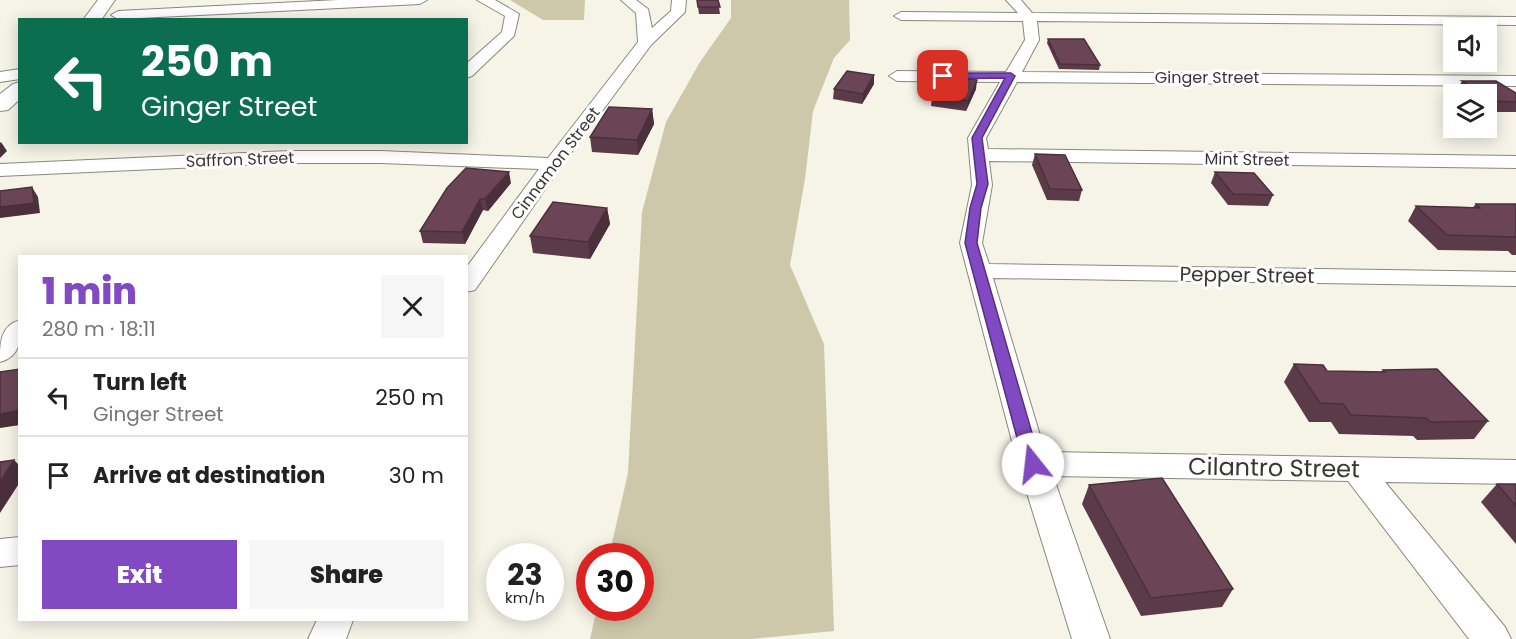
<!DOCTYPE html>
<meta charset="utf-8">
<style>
:root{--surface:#fff;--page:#f6f6f6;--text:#222;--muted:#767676;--line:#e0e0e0;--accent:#814ac2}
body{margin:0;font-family:Poppins,sans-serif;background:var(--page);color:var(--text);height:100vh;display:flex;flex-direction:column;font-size:22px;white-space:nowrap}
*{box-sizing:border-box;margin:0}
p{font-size:20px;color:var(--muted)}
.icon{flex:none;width:33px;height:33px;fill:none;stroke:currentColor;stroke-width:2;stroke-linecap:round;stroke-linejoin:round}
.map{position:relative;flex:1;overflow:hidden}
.side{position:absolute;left:18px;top:255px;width:450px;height:366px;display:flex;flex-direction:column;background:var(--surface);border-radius:0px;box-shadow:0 3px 15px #0003}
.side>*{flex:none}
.banner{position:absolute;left:18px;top:18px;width:450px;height:126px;border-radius:0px;box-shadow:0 3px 15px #0003;background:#0b6e4f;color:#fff;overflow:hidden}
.tools{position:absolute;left:1443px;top:18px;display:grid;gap:12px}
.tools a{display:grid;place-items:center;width:54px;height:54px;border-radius:0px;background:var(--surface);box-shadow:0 3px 15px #0003;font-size:30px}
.speed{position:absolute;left:486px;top:543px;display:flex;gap:12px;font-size:30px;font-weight:700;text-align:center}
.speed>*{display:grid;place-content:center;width:78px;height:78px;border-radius:50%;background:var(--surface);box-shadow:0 3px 15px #0003;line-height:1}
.speed small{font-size:15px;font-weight:400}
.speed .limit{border:9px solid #d22;background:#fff;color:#111}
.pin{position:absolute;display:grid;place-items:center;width:51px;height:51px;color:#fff;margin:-26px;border-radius:12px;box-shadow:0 3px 9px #0006}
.me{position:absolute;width:66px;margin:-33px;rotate:344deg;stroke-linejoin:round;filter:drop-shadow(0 0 4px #0008)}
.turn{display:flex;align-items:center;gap:21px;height:126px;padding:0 24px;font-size:27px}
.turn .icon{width:78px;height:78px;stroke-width:2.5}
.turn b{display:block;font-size:42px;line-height:51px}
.round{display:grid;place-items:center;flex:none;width:63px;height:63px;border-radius:0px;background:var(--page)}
.headline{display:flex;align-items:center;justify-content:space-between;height:102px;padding:0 24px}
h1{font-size:36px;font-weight:800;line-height:45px;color:var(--accent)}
.cta{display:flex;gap:12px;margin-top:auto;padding:12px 24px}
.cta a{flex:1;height:69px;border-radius:0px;background:var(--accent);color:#fff;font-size:24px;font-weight:800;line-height:69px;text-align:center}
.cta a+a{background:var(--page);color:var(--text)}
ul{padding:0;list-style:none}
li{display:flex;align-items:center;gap:18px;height:78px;padding:0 24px;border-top:2px solid var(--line)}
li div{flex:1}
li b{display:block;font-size:22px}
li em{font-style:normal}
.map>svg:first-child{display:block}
</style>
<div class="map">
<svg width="1516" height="639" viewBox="0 0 1516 639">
<rect width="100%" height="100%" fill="#f6f3e7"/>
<g fill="#cec8aa">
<polygon points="510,0 585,0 584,20 543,20"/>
<polygon points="731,0 849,0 850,40 834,58 813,111 805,179 790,265 824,344 834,631 752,639 590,639 597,608 640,608 640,556 609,556 628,473 642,212 666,122 700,62 731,18"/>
</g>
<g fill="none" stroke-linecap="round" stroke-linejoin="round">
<g stroke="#8a887e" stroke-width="2">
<g id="minor">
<polygon points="338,0 427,0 420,4 118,19 111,15 118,11"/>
<polygon points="477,0 495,0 519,14 514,36 472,76 466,78 466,64 502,32 505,16"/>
<polygon points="621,0 636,0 648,9 652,28 671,11 672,0 686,0 685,12 651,45 560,168 475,290 466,292 466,268 539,169 381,163 290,163 0,176 0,164 290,151 381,151 548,158 638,42 636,13"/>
<polygon points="1006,0 1021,0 1032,13 1516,17 1516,25 1037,21 1039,40 1022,72 1516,76 1516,86 1017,82 986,138 988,149 1516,156 1516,168 989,161 992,185 982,243 989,264 1516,272 1516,286 993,278 1045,452 1516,460 1516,484 1385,482 1505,627 1511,639 1469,639 1348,481 1053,476 1110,639 1072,639 1018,464 960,243 972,185 968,138 1000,82 897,81 889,76 897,71 1006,72 1025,40 1023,21 901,20 894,16 901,12 1018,13"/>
<polygon points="20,69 20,79 0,82 0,72"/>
<path d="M20,320C20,339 22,356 0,362C0,343 0,326 20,320Z"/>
<polygon points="20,537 20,565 0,567 0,539"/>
<polygon points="317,620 353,620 346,639 308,639"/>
</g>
</g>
<g stroke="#8a887e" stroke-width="2">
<g id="tertiary">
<polygon points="98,0 115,0 101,20 83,20"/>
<polygon points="20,82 20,99 8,110 0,111 0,94 13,84"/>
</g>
</g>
<use href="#minor" fill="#fff" fill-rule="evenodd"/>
<use href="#tertiary" fill="#fff" fill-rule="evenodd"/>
</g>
<g fill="#5c3b49">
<polygon points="697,0 718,0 720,14 699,14"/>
<polygon points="1048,39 1100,65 1099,70 1059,69 1047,43"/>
<polygon points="1462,81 1516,93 1516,112 1488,112 1486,110 1486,94 1463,94 1457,90"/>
<polygon points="874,84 862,104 833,99 834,89"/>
<polygon points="976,89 966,111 931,106 932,96"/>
<polygon points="652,109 654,124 638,155 592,152 590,137"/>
<polygon points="1035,154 1082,190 1079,201 1047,200 1032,165"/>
<polygon points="1215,172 1273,195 1268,206 1228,205 1211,183"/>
<polygon points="511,183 488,211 483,210 465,244 423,243 420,231"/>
<polygon points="1476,204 1516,204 1516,255 1512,255 1508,251 1438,250 1408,221 1416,206 1473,207"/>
<polygon points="607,208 610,224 590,259 533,253 530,236"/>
<polygon points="1294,364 1327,371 1381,372 1383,370 1488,421 1474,439 1417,440 1413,436 1339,434 1331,422 1309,422 1284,382"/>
<polygon points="1497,484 1516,484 1516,544 1481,502"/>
<polygon points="1089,485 1233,589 1222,607 1141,616 1082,504"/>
</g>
<g fill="#4b303c">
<polygon points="874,75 874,84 862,104 863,94"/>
<polygon points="977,80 976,89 966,111 968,101"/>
<polygon points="652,109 654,124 638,155 637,140"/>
<polygon points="1,142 7,151 0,158 0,143"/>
<polygon points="509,172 511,183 488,211 485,199"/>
<polygon points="32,187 38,197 40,213 0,218 0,207"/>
<polygon points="480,199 483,210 465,244 462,232"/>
<polygon points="607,208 610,224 590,259 588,242"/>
<polygon points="20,406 20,425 0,428 0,414"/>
<polygon points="14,460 20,466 20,482 0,513 0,482"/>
</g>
<g fill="#6b4555" stroke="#4b303c" stroke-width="1.5">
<polygon points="697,0 718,0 720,7 698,7"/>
<polygon points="1048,39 1084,39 1100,65 1060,64"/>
<polygon points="847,71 874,75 863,94 834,89"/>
<polygon points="943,75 977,80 968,101 932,96"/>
<polygon points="1462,81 1496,81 1516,93 1516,102 1494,101 1486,96 1486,94 1484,94"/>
<polygon points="609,107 652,109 637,140 590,137"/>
<polygon points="1035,154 1065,155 1082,190 1050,189"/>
<polygon points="466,168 509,172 485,199 480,199 462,232 420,231 447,188"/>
<polygon points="1215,172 1254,173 1273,195 1233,194"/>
<polygon points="32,187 34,203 0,207 0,191"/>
<polygon points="553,202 607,208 588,242 530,236"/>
<polygon points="1476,204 1516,204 1516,237 1447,235 1416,206 1480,208"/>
<polygon points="1294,364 1323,365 1327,371 1385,372 1383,370 1437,369 1488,421 1430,422 1426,418 1351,415 1343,404 1320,403"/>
<polygon points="20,369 20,406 17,411 0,414 0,372"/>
<polygon points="14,460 0,482 0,462"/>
<polygon points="1162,478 1233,589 1151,598 1089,485"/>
<polygon points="1497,484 1516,484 1516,506"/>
</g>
<polygon fill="#814ac2" stroke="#54307e" stroke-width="1.5" points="1011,73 1015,76 982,138 988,184 981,208 977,243 1041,464 1038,468 1033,470 1027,468 1024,464 965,243 970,208 977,184 972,138 1005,78 943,79 938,76 943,73"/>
<g text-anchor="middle" stroke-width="6" stroke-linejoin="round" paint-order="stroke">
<g font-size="16" fill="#383733" stroke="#fff">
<text x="1207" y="83">Ginger Street</text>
<text transform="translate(240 159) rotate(-2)" y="6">Saffron Street</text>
<text transform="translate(1247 159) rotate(1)" y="6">Mint Street</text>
<text transform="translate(555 163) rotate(-53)" y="6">Cinnamon Street</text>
</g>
<g font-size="20" fill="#383733" stroke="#fff">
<text transform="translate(1247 275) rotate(1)" y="7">Pepper Street</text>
</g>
<g font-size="24" fill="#383733" stroke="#fff">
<text transform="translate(1274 468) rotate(1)" y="8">Cilantro Street</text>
</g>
</g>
</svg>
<div class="tools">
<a><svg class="icon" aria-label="sound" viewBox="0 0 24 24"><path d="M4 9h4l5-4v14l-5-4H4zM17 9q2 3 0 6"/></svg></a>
<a><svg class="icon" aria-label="layers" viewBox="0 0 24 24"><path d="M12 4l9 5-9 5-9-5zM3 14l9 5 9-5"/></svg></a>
</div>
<div class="speed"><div>23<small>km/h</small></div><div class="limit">30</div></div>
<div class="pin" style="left:943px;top:76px;background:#d93025"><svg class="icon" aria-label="arrive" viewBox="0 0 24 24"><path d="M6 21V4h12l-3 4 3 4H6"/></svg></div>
<svg class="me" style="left:1033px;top:464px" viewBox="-20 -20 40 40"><circle r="19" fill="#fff"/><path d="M0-13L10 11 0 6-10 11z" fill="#814ac2"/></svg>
<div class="banner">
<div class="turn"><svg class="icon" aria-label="left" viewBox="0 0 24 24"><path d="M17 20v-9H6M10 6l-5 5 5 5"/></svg><div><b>250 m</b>Ginger Street</div></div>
</div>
<section class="side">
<div class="headline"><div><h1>1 min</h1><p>280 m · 18:11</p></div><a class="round"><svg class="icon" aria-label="close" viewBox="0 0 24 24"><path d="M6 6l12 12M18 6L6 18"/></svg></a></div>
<ul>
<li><svg class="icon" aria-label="left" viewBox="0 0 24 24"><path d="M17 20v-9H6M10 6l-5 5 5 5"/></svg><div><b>Turn left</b><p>Ginger Street</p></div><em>250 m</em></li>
<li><svg class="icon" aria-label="arrive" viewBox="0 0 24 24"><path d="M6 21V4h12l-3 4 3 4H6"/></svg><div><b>Arrive at destination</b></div><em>30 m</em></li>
</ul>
<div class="cta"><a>Exit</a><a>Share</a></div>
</section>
</div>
